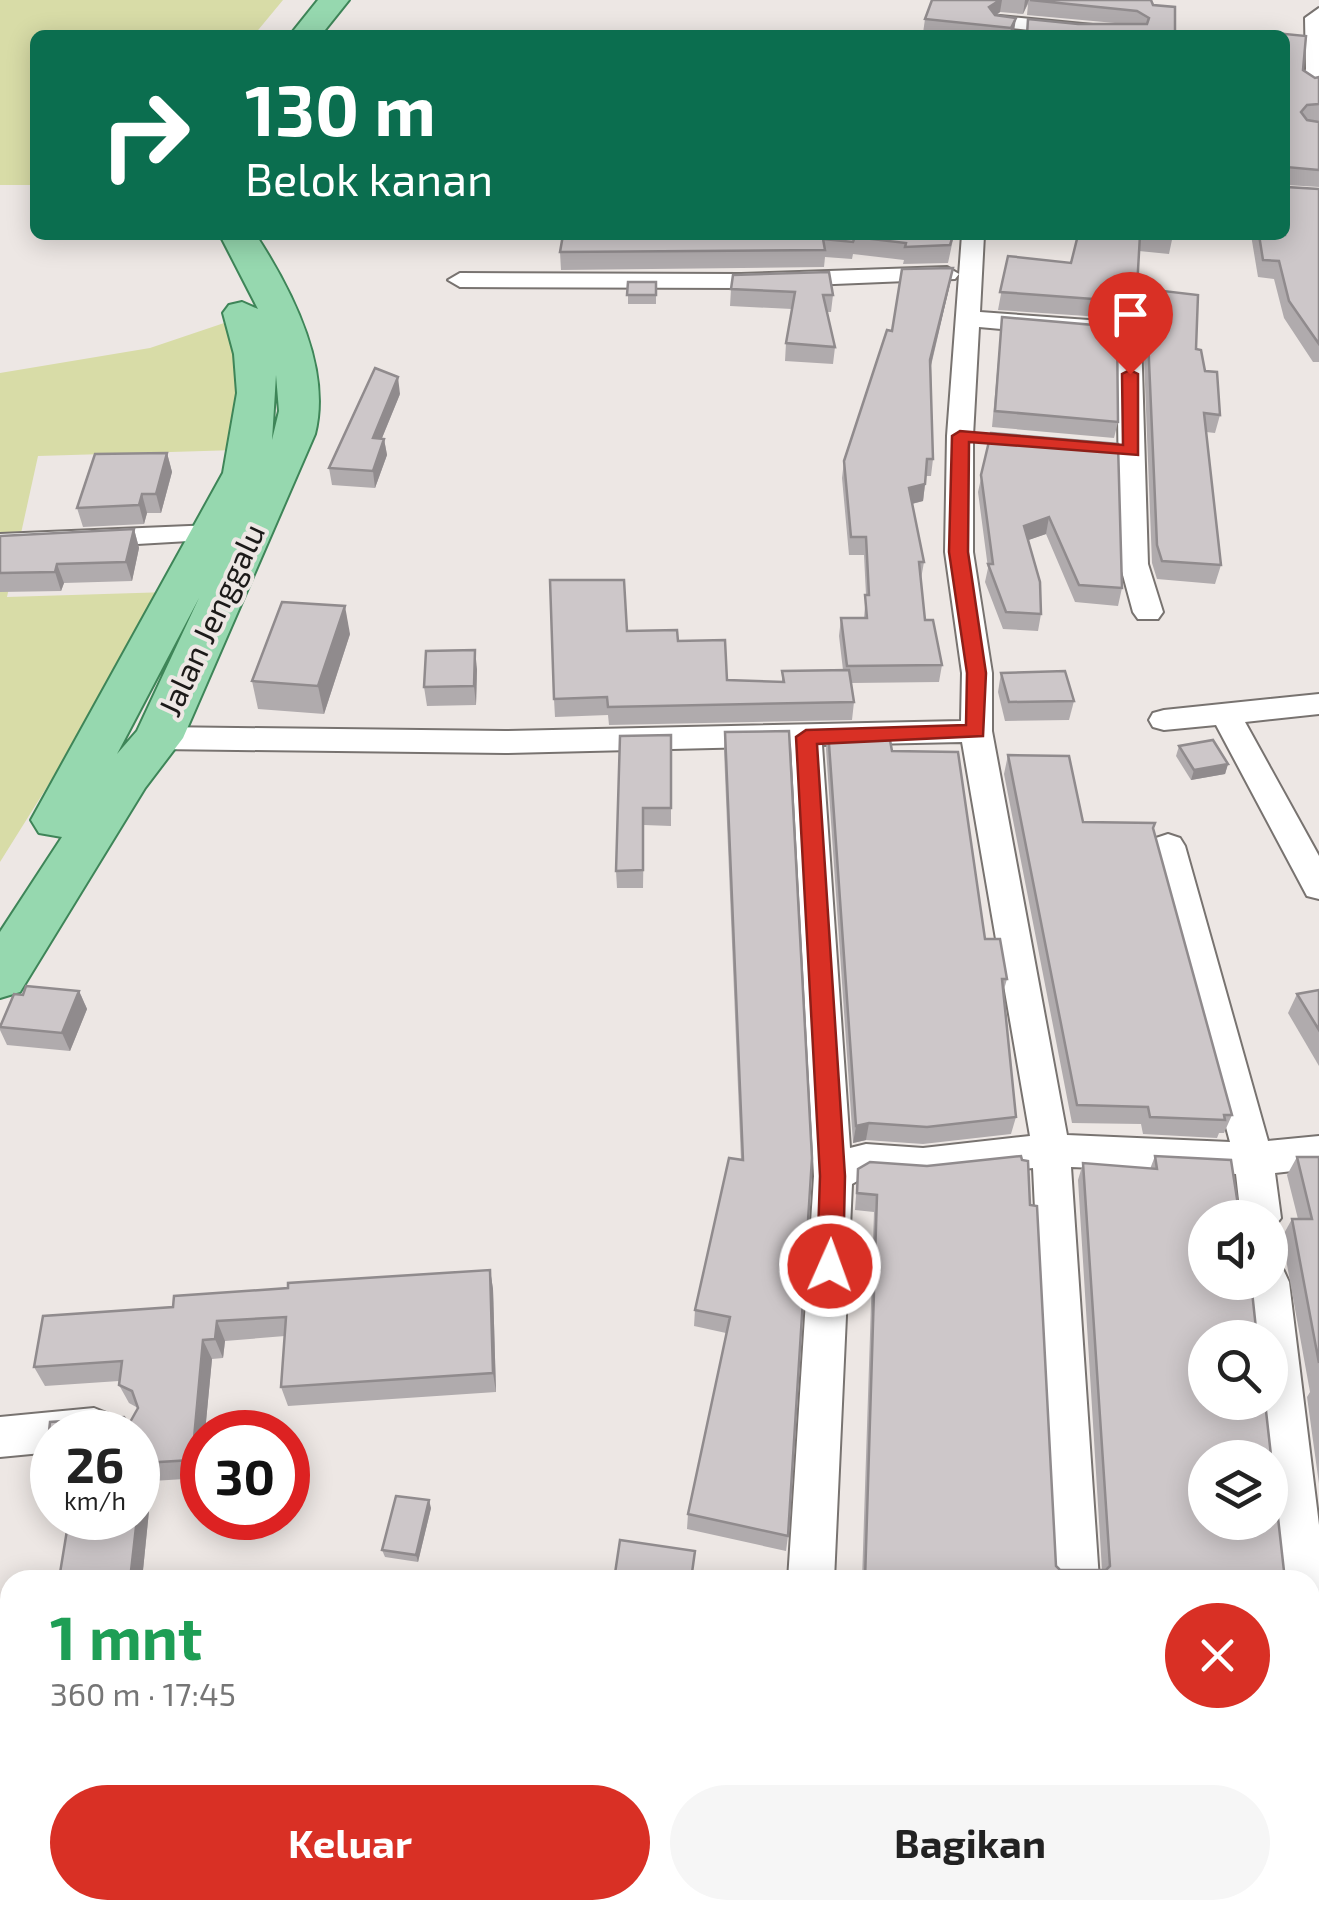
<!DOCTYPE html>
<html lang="id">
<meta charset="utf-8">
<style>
:root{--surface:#fff;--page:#f6f6f6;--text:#222;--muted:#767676;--accent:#d93025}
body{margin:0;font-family:"Exo 2",sans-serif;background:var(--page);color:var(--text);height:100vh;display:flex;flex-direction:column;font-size:38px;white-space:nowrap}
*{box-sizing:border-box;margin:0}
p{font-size:32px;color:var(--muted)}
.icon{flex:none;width:55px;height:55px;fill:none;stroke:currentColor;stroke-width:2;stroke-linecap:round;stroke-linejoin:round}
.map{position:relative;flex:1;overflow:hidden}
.drawer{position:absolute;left:0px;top:1570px;width:1320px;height:350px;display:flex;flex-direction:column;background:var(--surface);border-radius:30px 30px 0 0;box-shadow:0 5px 25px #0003}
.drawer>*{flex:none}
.guide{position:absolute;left:30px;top:30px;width:1260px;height:210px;border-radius:15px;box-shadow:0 5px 25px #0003;background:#0b6e4f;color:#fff;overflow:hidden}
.tools{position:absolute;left:1188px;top:1200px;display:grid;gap:20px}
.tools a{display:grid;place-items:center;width:100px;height:100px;border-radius:50%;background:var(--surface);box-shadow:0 5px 25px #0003;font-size:50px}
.speed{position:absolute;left:30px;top:1410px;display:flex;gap:20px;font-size:50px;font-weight:700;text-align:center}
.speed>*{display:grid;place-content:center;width:130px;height:130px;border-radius:50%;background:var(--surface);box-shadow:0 5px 25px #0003;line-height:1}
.speed small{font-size:25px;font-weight:400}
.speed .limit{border:15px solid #d22;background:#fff;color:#111}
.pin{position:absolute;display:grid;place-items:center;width:85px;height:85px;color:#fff;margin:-102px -42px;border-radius:50% 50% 50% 0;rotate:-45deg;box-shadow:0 0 10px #0007}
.pin .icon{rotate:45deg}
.me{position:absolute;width:110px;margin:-55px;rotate:2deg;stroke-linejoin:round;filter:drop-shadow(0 0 8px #0008)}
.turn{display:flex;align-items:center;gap:35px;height:210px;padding:0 50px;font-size:45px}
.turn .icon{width:130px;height:130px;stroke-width:2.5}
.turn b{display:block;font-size:70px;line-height:85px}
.round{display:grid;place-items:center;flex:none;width:105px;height:105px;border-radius:52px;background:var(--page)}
.head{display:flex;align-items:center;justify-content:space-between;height:170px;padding:0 50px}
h1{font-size:60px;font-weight:700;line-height:75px;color:#1e9e55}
.action{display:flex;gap:20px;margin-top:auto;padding:20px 50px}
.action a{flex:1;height:115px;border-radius:60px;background:var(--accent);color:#fff;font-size:40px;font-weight:700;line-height:115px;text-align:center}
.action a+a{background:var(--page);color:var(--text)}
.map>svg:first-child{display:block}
</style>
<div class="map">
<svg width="1319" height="1920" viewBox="0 0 1319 1920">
<rect width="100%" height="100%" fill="#ede7e4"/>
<polygon fill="#eaddc9" points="1310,1817 1319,1818 1319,1920 668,1920 669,1910 1310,1910"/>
<g fill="#d8dca7">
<polygon points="0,0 283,0 254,35 35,35 35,185 0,185"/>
<polygon points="233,320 245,379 237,450 38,456 7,597 169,592 0,862 0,373 150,348"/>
</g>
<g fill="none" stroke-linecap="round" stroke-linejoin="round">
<g stroke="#787370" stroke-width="4">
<g id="street">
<polygon points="1319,8 1319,89 1312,91 1302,85 1306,69 1305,18"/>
<polygon points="1000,16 1134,29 1144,35 1075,35 993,26 991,22"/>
<path d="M962,235H984L980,312L1116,322L1141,336L1148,564L1163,612L1158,619H1138L1133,612L1120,564L1117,339L979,327L973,436V552L992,673V731L1067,1135L1230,1142L1151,846L1156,838L1168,834L1180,838L1185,846L1268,1141L1319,1136V1168L1275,1173L1281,1218L1270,1232V1218H1241L1236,1174L1071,1167L1099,1580H1053L1033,1168L923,1180L866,1176L852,1184L834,1580H788L814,1176L791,746L505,753L158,749L147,746L142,738L147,730L158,727L505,731L961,721L962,673L945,552L947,436ZM962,742L1030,1136L923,1148L866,1144L850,1148L822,745Z"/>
<polygon points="947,267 959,274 955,279 741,288 460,287 448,280 460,273 741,274"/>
<polygon points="213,525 223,527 227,533 223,539 0,552 0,534"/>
<polygon points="1319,694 1319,714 1245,722 1319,856 1319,899 1307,896 1216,725 1164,730 1153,727 1149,720 1153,713 1164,710"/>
<polygon points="1270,1264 1283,1269 1289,1282 1319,1525 1319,1596 1310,1600 1310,1580 1280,1580 1261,1402 1270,1402 1270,1338 1255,1338 1249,1282 1270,1282"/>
<polygon points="94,1408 109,1414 114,1432 52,1432 52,1452 0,1457 0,1417"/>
<polygon points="1310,1621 1319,1624 1319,1741 1310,1737"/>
</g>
</g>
<g stroke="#3e8558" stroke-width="4">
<g id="primary">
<polygon points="318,0 349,0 321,35 290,35"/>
<path d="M220,235H256C291,289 332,367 315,434L183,738L145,788L20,992L0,998V932L62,837L39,833L31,820L223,473L237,393L234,354L223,313L229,305L242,302L258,309ZM276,375L279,411L272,440ZM199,598L137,731L117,754Z"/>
</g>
</g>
<use href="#street" fill="#fff" fill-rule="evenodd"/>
<use href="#primary" fill="#96d8af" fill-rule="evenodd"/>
</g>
<g fill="#b0abad">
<polygon points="932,0 1151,0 1175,35 1026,35 1028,19 1078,24 1126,24 1027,15 1028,4 1023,14 1000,12 996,16 1016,18 1012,35 942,35 923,33 925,19"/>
<polygon points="1285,35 1303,70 1315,78 1319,77 1319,121 1310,121 1319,122 1319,187 1287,185 1287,187 1319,189 1319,362 1313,362 1284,318 1274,279 1258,277 1251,235 1285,235"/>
<polygon points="563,235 954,235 948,263 903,264 904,260 853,254 852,259 825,257 824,267 561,270 560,252"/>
<polygon points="1078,235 1173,235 1169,254 1139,251 1137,288 1196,349 1220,415 1215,433 1206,432 1221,565 1215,584 1157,579 1152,563 1143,333 1116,318 998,310 1008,256 1071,263"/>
<polygon points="953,268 950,284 931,366 933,459 931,476 926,476 923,501 912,504 924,562 921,579 925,620 942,665 939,682 851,683 854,702 852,720 609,725 608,715 555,717 554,699 627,631 678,641 727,680 782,682 782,671 843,670 839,636 841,618 864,618 866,595 864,555 849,555 842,478 844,461 892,331"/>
<rect x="628" y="282" width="28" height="22"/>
<polygon points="731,289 833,295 831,312 827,312 835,347 833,364 785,361 786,343 792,309 730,306"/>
<polygon points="1002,317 1118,422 1114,438 992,427"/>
<polygon points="400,394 382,438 384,439 387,455 375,488 332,485 329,468"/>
<polygon points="991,433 1122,588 1118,606 1075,602 1046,534 1028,540 1041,614 1038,631 1003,629 985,582 988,568 978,492"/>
<polygon points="167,453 172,472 161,513 147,513 144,524 83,527 77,508"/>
<polygon points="134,529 139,548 132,581 64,583 61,591 0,592 0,536"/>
<polygon points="350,634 324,714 258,709 252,681"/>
<polygon points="477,669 476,705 427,706 424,687"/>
<polygon points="1001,673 1074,701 1069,720 1005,721 998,692"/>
<polygon points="828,730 892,751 985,939 1007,979 1003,993 1016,1117 1011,1134 923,1144 866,1140 853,1143 826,749"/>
<polygon points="725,732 788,1536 786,1551 687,1529 688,1514 726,1333 694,1326 695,1310 741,1160 724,751"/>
<polygon points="671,735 671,826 644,825 643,888 617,888 616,871"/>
<polygon points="1179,746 1228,764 1225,774 1191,780 1176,756"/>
<polygon points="1008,755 1083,822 1153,828 1232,1115 1224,1133 1219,1133 1217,1138 1143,1134 1141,1124 1072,1123 1004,774"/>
<polygon points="1319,990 1319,1066 1288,1013 1297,994"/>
<polygon points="79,991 87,1009 70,1051 7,1045 0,1030 0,1024 23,995"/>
<polygon points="1155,1156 1285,1580 862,1580 874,1212 855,1210 858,1169 1030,1205 1056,1566 1060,1570 1102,1570 1078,1180 1083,1163 1150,1169"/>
<polygon points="1297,1157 1319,1157 1319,1484 1307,1397 1310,1392 1282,1237 1292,1219 1298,1219 1287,1175"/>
<polygon points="490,1270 493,1289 496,1392 288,1406 281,1387 285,1336 225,1341 223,1358 212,1359 205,1432 202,1432 201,1478 152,1481 142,1580 45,1580 46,1574 60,1573 69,1518 138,1518 138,1432 52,1432 52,1482 45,1470 50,1422 124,1417 129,1424 138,1408 129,1403 119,1385 119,1381 45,1386 34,1367 43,1316 173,1307 174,1296 288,1288 288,1283"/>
<polygon points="431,1508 418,1562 385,1557 382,1550"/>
<polygon points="825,1910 1310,1910 1319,1920 904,1920"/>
</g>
<g fill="#908b8d">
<polygon points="1000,0 1002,0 1000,12 987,21 989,7"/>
<polygon points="1025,0 1029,0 1023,14"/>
<polygon points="1016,18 1014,32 1012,35 1010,35 1011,28"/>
<polygon points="953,268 950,284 928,377 930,360"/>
<polygon points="398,377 400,394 375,455 373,438"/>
<polygon points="384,439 387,455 375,488 373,471"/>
<polygon points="167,453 172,472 161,513 156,494"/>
<polygon points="925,484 923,501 907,505 909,488"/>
<polygon points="142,494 147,513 144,524 139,505"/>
<polygon points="1049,517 1046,534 1020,543 1024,526"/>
<polygon points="134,529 139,548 132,581 126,562"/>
<polygon points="57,564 64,583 61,591 55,572"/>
<polygon points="345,606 350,634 324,714 318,686"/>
<polygon points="475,650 477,669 476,705 474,686"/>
<polygon points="1228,764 1225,774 1191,780 1194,770"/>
<polygon points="79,991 87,1009 70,1051 62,1033"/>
<polygon points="869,1123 866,1140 853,1143 856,1126"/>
<polygon points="490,1270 493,1289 496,1392 493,1373"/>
<polygon points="217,1321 225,1341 223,1358 215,1339"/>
<polygon points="203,1340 212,1359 205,1432 202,1432 201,1478 192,1460"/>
<polygon points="143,1463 152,1481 142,1580 130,1580"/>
<polygon points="429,1500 431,1508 418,1562 416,1555"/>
<rect x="228" y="1910" width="8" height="10"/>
</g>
<g fill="#cdc7c9" stroke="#908b8d" stroke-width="2.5" fill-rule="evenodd">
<polygon points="932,0 1000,0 989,7 995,15 1016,18 1011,28 925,19"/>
<polygon points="1030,0 1151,0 1153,5 1175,7 1175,35 1027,35 1028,19 1078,24 1147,24 1149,18 1137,11"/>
<polygon points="1265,32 1306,36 1303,70 1315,78 1319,77 1319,104 1307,105 1301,112 1307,120 1319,122 1319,170 1287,167 1287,187 1319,189 1319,344 1289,301 1279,261 1263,260 1259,235 1285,235 1285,35 1265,35"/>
<polygon points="563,235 953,235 950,245 905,247 906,243 855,237 853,242 823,239 825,250 560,252"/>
<polygon points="1078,235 1140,235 1137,288 1198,295 1196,349 1201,350 1205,371 1217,372 1220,415 1204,413 1221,565 1162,561 1157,545 1147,315 1120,301 1000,292 1008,256 1071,263"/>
<polygon points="953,268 930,360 933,459 927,459 925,484 909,488 924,562 919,562 925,620 933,620 942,665 847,666 841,618 867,618 865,595 869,595 866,537 851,537 844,461 887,330 892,331 902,269"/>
<polygon points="829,272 833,295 823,295 835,347 786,343 795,292 731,289 733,275"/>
<polygon points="628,282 656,282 656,295 627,295"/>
<polygon points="1002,317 1117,327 1118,422 995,411"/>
<polygon points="375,368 398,377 373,438 384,439 373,471 329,468"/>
<polygon points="991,433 1118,444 1122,588 1079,585 1049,517 1024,526 1040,582 1041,614 1006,612 988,564 993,564 981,475"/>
<polygon points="167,453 156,494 142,494 139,505 77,508 95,454"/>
<polygon points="134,529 126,562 57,564 55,572 0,573 0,536"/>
<polygon points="550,580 624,580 627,631 677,630 678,641 725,640 727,680 784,682 782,671 849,670 854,702 608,707 607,697 554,699"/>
<polygon points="282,602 345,606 318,686 252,681"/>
<polygon points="475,650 474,686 424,687 426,651"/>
<polygon points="1065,671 1074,701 1009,702 1001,673"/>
<polygon points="859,729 861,740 890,740 892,751 958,752 985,939 1000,939 1007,979 1002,979 1016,1117 927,1127 869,1123 856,1126 828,730"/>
<polygon points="789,731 812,1158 788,1536 688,1514 730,1317 695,1310 729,1158 743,1160 725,732"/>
<polygon points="671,735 671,808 643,808 643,870 616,871 620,736"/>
<polygon points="1213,740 1228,764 1194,770 1179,746"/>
<polygon points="1008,755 1069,756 1083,822 1155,823 1153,828 1232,1115 1224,1115 1225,1120 1150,1117 1148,1107 1077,1105"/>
<polygon points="26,986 79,991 62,1033 0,1027 14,994 23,995"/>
<polygon points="1319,990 1319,1030 1297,994"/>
<path d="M1021,1156L1022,1160L1028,1161L1030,1205L1037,1206L1056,1566L1060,1570H1106L1110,1566L1083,1163L1157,1169L1155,1156L1231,1160L1240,1218H1205V1282H1251L1257,1338H1205V1402H1265L1285,1580H865L877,1195L857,1193L858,1169L870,1162L927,1166ZM1205,1458H1270V1522H1205Z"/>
<polygon points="1297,1157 1319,1157 1319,1363 1292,1219 1312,1219"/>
<polygon points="490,1270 493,1373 281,1387 286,1317 217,1321 215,1339 203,1340 192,1460 143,1463 138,1509 138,1432 52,1432 52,1469 45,1470 50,1422 124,1417 129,1424 138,1408 132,1391 119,1385 122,1361 34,1367 43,1316 173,1307 174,1296 288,1288 288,1283"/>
<polygon points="396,1496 429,1500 416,1555 382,1550"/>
<polygon points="69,1518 137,1518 130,1580 45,1580 46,1574 60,1573"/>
<polygon points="620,1540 695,1551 691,1580 614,1580"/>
<polygon points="1310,1856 1319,1857 1319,1920 1025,1920 946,1910 1310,1910"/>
<polygon points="158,1910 228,1910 228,1920 157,1920"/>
<polygon points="725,1910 804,1910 804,1920 724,1920"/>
</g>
<polygon fill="#d93025" stroke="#8d1f18" stroke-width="2.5" points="1130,370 1138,374 1138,455 969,442 968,552 986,673 983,736 817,744 845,1176 843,1266 839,1274 830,1278 821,1274 817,1266 820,1176 796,737 806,730 966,725 967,673 949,552 952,436 960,431 1123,445 1122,374"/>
<g text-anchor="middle" stroke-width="8" stroke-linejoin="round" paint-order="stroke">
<g font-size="32" fill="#1c1a19" stroke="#ede7e4">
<text transform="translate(212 620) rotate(-65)" y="11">Jalan Jenggalu</text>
</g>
</g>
</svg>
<div class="tools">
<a><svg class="icon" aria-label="sound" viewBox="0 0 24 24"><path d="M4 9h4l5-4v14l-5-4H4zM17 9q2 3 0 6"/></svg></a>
<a><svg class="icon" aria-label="search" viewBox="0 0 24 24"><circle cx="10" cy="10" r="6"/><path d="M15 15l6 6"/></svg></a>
<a><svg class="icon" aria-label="layers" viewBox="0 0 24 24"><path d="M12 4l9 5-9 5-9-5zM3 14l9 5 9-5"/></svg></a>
</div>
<div class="speed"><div>26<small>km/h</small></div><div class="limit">30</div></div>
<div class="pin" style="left:1130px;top:374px;background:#d93025"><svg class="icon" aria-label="arrive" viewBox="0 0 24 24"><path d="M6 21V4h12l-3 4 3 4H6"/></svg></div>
<svg class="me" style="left:830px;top:1266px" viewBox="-20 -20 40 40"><circle r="17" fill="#d93025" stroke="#fff" stroke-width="3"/><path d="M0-11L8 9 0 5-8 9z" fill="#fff"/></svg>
<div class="guide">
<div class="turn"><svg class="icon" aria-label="right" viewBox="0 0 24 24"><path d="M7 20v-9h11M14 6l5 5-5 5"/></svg><div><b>130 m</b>Belok kanan</div></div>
</div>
<section class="drawer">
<div class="head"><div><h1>1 mnt</h1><p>360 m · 17:45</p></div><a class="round" style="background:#d93025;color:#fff"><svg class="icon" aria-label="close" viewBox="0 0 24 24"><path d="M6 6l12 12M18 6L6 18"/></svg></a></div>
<div class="action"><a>Keluar</a><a>Bagikan</a></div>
</section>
</div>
